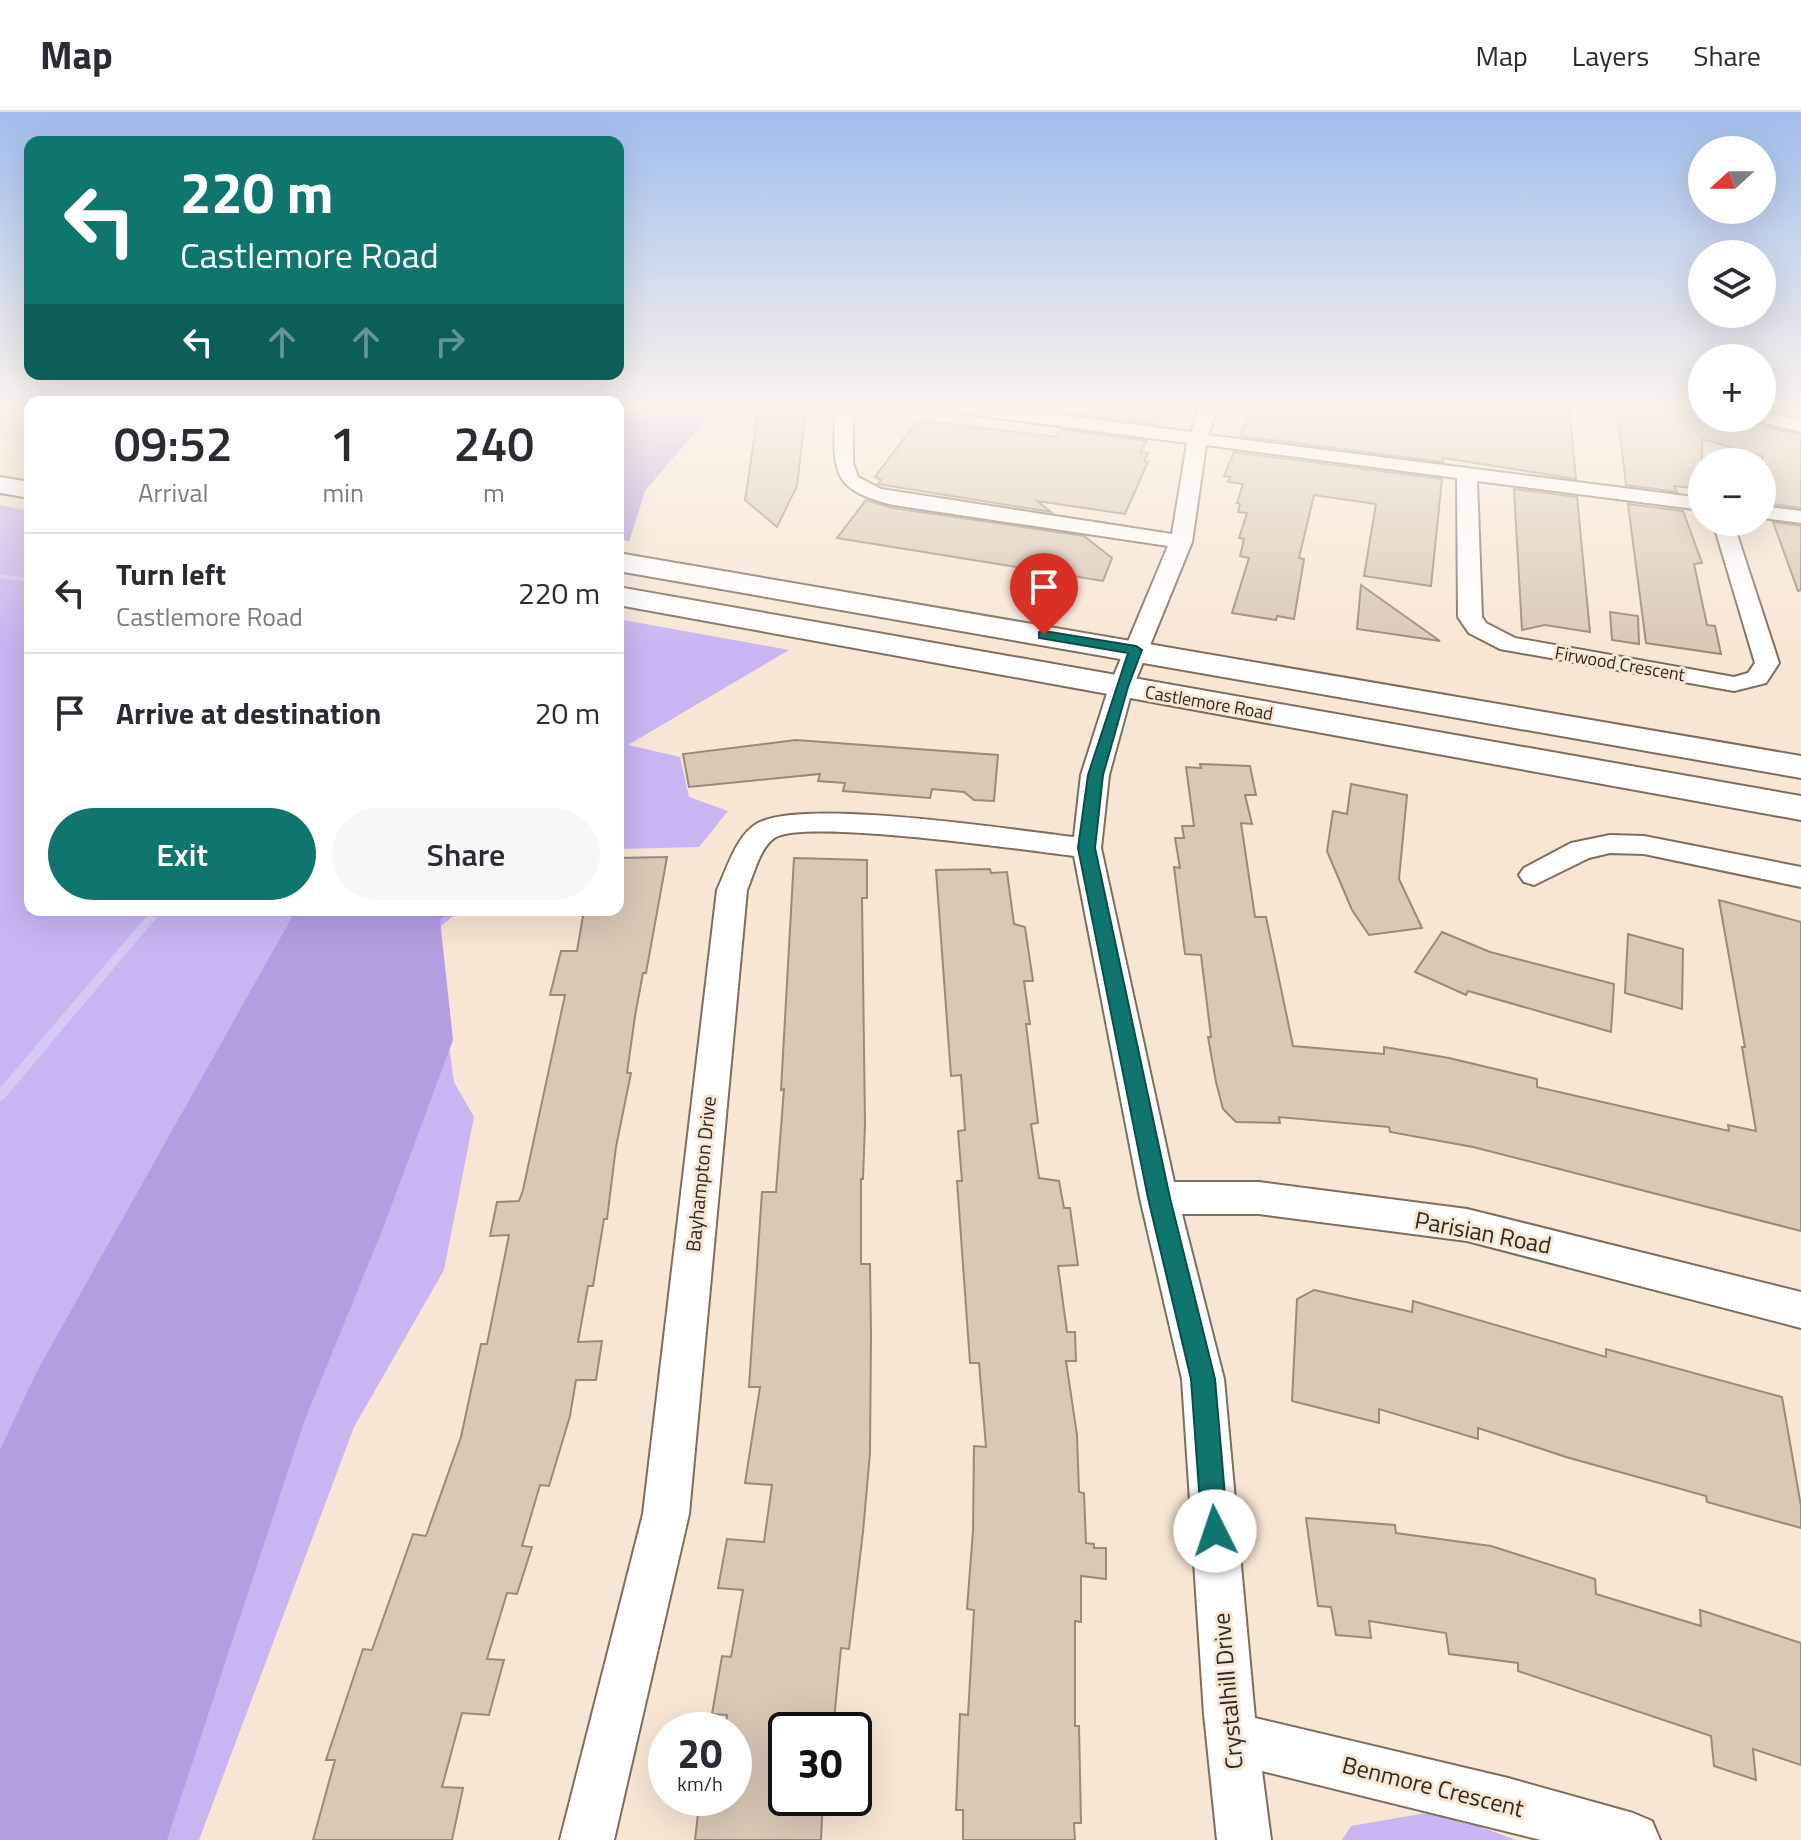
<!DOCTYPE html>
<meta charset="utf-8">
<style>
:root{--surface:#fff;--page:#f7f7f7;--text:#2b2b33;--muted:#7c7c81;--line:#e1e1e2;--accent:#0f766e}
body{margin:0;font-family:"Titillium Web",sans-serif;background:var(--page);color:var(--text);height:100vh;display:flex;flex-direction:column;font-size:30px;white-space:nowrap}
*{box-sizing:border-box;margin:0}
p{font-size:26px;color:var(--muted)}
.icon{flex:none;width:44px;height:44px;fill:none;stroke:currentColor;stroke-width:2;stroke-linecap:round;stroke-linejoin:round}
.map{position:relative;flex:1;overflow:hidden}
.side{position:absolute;left:24px;top:284px;width:600px;height:520px;display:flex;flex-direction:column;background:var(--surface);border-radius:16px;box-shadow:0 8px 32px #0002}
.side>*{flex:none}
.guide{position:absolute;left:24px;top:24px;width:600px;height:244px;border-radius:16px;box-shadow:0 8px 32px #0002;background:#0f766e;color:#fff;overflow:hidden}
.needle{width:52px;rotate:249deg}
.buttons{position:absolute;left:1688px;top:24px;display:grid;gap:16px}
.buttons a{display:grid;place-items:center;width:88px;height:88px;border-radius:50%;background:var(--surface);box-shadow:0 8px 32px #0002;font-size:40px}
.speed{position:absolute;left:648px;top:1600px;display:flex;gap:16px;font-size:40px;font-weight:700;text-align:center}
.speed>*{display:grid;place-content:center;width:104px;height:104px;border-radius:50%;background:var(--surface);box-shadow:0 8px 32px #0002;line-height:1}
.speed small{font-size:20px;font-weight:400}
.speed .limit{border:4px solid #111;border-radius:12px;background:#fff;color:#111}
.pin{position:absolute;display:grid;place-items:center;width:68px;height:68px;color:#fff;margin:-82px -34px;border-radius:50% 50% 50% 0;rotate:-45deg;box-shadow:0 0 8px #0007}
.pin .icon{rotate:45deg}
.me{position:absolute;width:88px;margin:-44px;rotate:356deg;stroke-linejoin:round;filter:drop-shadow(0 0 6px #0008)}
.turn{display:flex;align-items:center;gap:28px;height:168px;padding:0 24px;font-size:36px}
.turn .icon{width:104px;height:104px;stroke-width:2.5}
.turn b{display:block;font-size:56px;line-height:68px}
.lanes{display:flex;align-items:center;height:76px;padding:0 24px;background:#0003;justify-content:center;gap:40px;direction:ltr}
.lanes .off{opacity:.35}
.eta{display:flex;justify-content:space-evenly;align-items:center;height:136px;text-align:center}
.eta b{font-size:48px;font-weight:600;line-height:56px}
.primary-button{display:flex;gap:16px;margin-top:auto;padding:16px 24px}
.primary-button a{flex:1;height:92px;border-radius:48px;background:var(--accent);color:#fff;font-size:32px;font-weight:600;line-height:92px;text-align:center}
.primary-button a+a{background:var(--page);color:var(--text)}
ul{padding:0;list-style:none}
li{display:flex;align-items:center;gap:24px;height:120px;padding:0 24px;border-top:2px solid var(--line)}
li div{flex:1}
li b{display:block;font-size:30px}
li em{font-style:normal}
header{display:flex;align-items:center;gap:48px;box-sizing:border-box;height:112px;padding:0 40px;background:var(--surface);border-bottom:2px solid var(--line)}
header strong{font-size:38px}
nav{display:flex;gap:44px;margin-inline-start:auto;font-size:28px}
.map>svg:first-child{display:block}
</style>
<header>
<strong>Map</strong>
<nav><a>Map</a><a>Layers</a><a>Share</a></nav>
</header>
<div class="map">
<svg width="1801" height="1728" viewBox="0 0 1801 1728">
<rect width="100%" height="100%" fill="#f7e6d4"/>
<g fill="#c8b5f2">
<polygon points="0,393 30,399 30,798 461,798 433,820 454,970 474,1005 444,1158 354,1315 199,1728 0,1728"/>
<polygon points="618,507 789,538 628,633 680,645 689,685 728,699 699,735 618,737"/>
<polygon points="1438,1699 1516,1728 1342,1728 1351,1714"/>
</g>
<g fill="#b49ee3">
<polygon points="707,295 706,307 645,379 629,430 618,425 618,295"/>
<polygon points="296,798 452,798 440,808 453,928 383,1116 304,1310 167,1728 0,1728 0,1338 37,1259"/>
</g>
<g fill="none" stroke-linecap="round" stroke-linejoin="round">
<g fill="#d6caf5" fill-rule="evenodd">
<polygon points="0,462 30,466 30,470 0,466"/>
<polygon points="152,798 163,798 4,987 0,989 0,976"/>
</g>
</g>
<g fill="#d8c8b6" stroke="#998a79" stroke-width="2">
<polygon points="759,295 806,295 797,374 777,415 745,388"/>
<polygon points="1072,295 1165,295 1156,312 1069,301"/>
<polygon points="1252,295 1569,295 1576,367 1443,346 1443,350 1240,324"/>
<polygon points="1617,295 1700,295 1702,306 1751,306 1755,312 1801,323 1801,396 1766,391 1762,381 1762,344 1702,327 1702,377 1674,374 1677,380 1626,373"/>
<polygon points="918,308 1056,325 1060,317 1147,329 1140,340 1148,341 1144,349 1148,350 1125,402 1037,389 1051,400 878,372 881,368 875,365"/>
<polygon points="1234,340 1442,367 1431,474 1364,464 1376,392 1314,383 1299,446 1304,447 1294,507 1277,504 1276,508 1232,501 1249,446 1240,444 1244,427 1239,426 1247,401 1238,400 1240,392 1237,391 1243,372 1228,370 1230,365 1224,364"/>
<polygon points="1514,377 1577,385 1590,520 1545,513 1522,518"/>
<polygon points="866,388 893,396 1084,424 1112,446 1103,469 837,426"/>
<polygon points="1628,392 1683,399 1702,451 1694,452 1707,513 1715,514 1721,542 1646,531"/>
<polygon points="1773,410 1801,414 1801,478 1798,479"/>
<polygon points="1361,473 1440,529 1357,517"/>
<polygon points="1610,500 1638,504 1639,532 1612,528"/>
<polygon points="796,628 998,643 994,689 974,688 964,680 932,677 930,686 843,679 845,671 818,669 820,662 689,675 683,642"/>
<polygon points="1200,652 1250,654 1256,683 1245,683 1252,712 1241,711 1255,805 1266,805 1293,934 1384,942 1384,935 1449,946 1537,967 1537,975 1729,1019 1728,1013 1756,1019 1742,935 1745,935 1719,788 1801,810 1801,1119 1473,1035 1390,1020 1389,1015 1279,1005 1280,1011 1236,1010 1223,997 1216,970 1208,925 1211,925 1201,843 1185,842 1174,755 1180,756 1175,726 1184,726 1182,714 1194,714 1186,655 1201,656"/>
<polygon points="1351,672 1407,683 1399,767 1422,816 1369,823 1352,798 1327,739 1333,699 1347,702"/>
<polygon points="667,745 646,861 643,861 635,904 627,961 631,961 616,1035 607,1107 604,1107 593,1174 588,1174 578,1230 602,1229 596,1268 576,1268 570,1304 549,1374 540,1373 522,1434 532,1435 517,1482 507,1481 487,1547 504,1548 489,1603 462,1601 442,1675 463,1676 452,1728 313,1728 335,1648 326,1648 363,1537 372,1538 413,1422 426,1424 461,1325 481,1232 487,1232 509,1123 490,1124 497,1090 519,1089 523,1078 565,883 550,883 561,839 577,839 584,798 618,798 618,746"/>
<polygon points="794,746 867,748 867,786 862,786 865,1011 863,1067 861,1067 861,1152 870,1152 871,1222 870,1341 863,1420 849,1537 841,1536 833,1618 786,1618 786,1686 823,1686 821,1728 695,1728 699,1693 706,1686 734,1686 734,1618 725,1618 727,1603 712,1602 722,1544 731,1545 743,1478 718,1476 727,1427 764,1430 772,1373 745,1371 760,1275 749,1275 762,1080 776,1080 784,977 781,978"/>
<polygon points="990,757 991,761 1007,760 1014,812 1025,815 1033,869 1024,869 1030,912 1026,912 1038,1011 1031,1012 1039,1066 1059,1069 1064,1096 1070,1096 1078,1153 1058,1154 1067,1220 1075,1220 1076,1249 1066,1249 1077,1323 1079,1380 1084,1381 1086,1431 1094,1432 1094,1436 1106,1436 1106,1467 1081,1464 1081,1510 1075,1509 1075,1614 1079,1614 1081,1711 1074,1711 1075,1728 963,1728 963,1698 956,1698 960,1602 968,1603 974,1498 967,1497 973,1419 974,1334 986,1335 979,1251 970,1251 957,1069 962,1069 958,1019 965,1018 961,963 951,964 936,758"/>
<polygon points="1442,820 1490,840 1614,872 1611,920 1468,879 1466,883 1415,860"/>
<polygon points="1628,822 1683,837 1682,897 1625,881"/>
<polygon points="1314,1178 1412,1200 1413,1189 1606,1245 1606,1237 1782,1285 1801,1394 1801,1416 1707,1390 1706,1384 1566,1345 1478,1316 1478,1327 1379,1297 1379,1311 1292,1289 1297,1187"/>
<polygon points="1306,1406 1395,1413 1396,1421 1491,1434 1595,1467 1596,1482 1701,1514 1700,1498 1801,1531 1801,1653 1753,1637 1756,1668 1714,1654 1711,1624 1518,1559 1518,1551 1449,1542 1446,1521 1369,1509 1371,1526 1336,1523 1331,1495 1318,1494"/>
</g>
<g fill="none" stroke-linecap="round" stroke-linejoin="round">
<g stroke="#7d6e5e" stroke-width="4">
<g id="minor">
<path d="M847,295H870L853,307V351L858,365L881,377L1172,422L1187,331L952,300L943,295H998L1191,320L1200,295H1218L1208,323L1702,386V398L1477,369L1482,505L1486,511L1515,526L1734,565L1748,561L1755,551L1713,410H1733L1779,551L1766,571L1734,579L1500,537L1469,521L1458,505L1457,366L1206,333L1192,430L1133,575L1109,663L1101,736L1174,1070H1259L1467,1097L1801,1180V1216L1467,1129L1259,1102H1182L1224,1267L1255,1606L1508,1666L1633,1701L1652,1709L1660,1728H1541L1262,1659L1271,1728H1217L1204,1602L1182,1267L1140,1086L1074,744C1025,738 809,707 776,725C760,734 754,762 747,778L689,1402L614,1728H560L643,1402L717,778C727,757 736,723 758,711C806,686 1012,718 1074,725L1081,663L1109,575L1168,434L893,393C833,378 833,362 835,305Z"/>
<polygon points="1762,300 1801,308 1801,320 1756,309 1754,306 1762,306"/>
<polygon points="1762,394 1801,399 1801,411 1762,406"/>
<polygon points="1610,723 1644,724 1801,755 1801,775 1644,742 1610,741 1589,746 1534,773 1524,770 1519,763 1524,756 1571,731"/>
</g>
</g>
<g stroke="#7d6e5e" stroke-width="4">
<g id="secondary">
<polygon points="0,365 30,370 30,386 0,381"/>
<polygon points="618,441 1801,644 1801,666 618,459"/>
<polygon points="618,475 1801,684 1801,708 618,493"/>
</g>
</g>
<use href="#minor" fill="#fff" fill-rule="evenodd"/>
<use href="#secondary" fill="#fff" fill-rule="evenodd"/>
</g>
<linearGradient id="sky" x2="0" y2="1"><stop stop-color="#a1bded"/><stop offset="0.55" stop-color="#fbf4ec"/><stop offset="1" stop-color="#fbf4ec" stop-opacity="0"/></linearGradient>
<rect width="1801" height="537" fill="url(#sky)"/>
<polygon fill="#0f766e" stroke="#0a4d48" stroke-width="2" points="1044,519 1136,534 1142,538 1128,575 1103,663 1095,736 1170,1086 1215,1267 1228,1419 1224,1429 1215,1432 1205,1429 1202,1419 1191,1267 1148,1086 1078,736 1088,663 1128,541 1039,526 1039,520"/>
<g text-anchor="middle" stroke-width="6" stroke-linejoin="round" paint-order="stroke">
<g font-size="18" fill="#2f2922" stroke="#f7e6d4">
<text transform="translate(1620 552) rotate(10)" y="6">Firwood Crescent</text>
<text transform="translate(1209 591) rotate(10)" y="6">Castlemore Road</text>
</g>
<g font-size="20" fill="#2f2922" stroke="#f7e6d4">
<text transform="translate(701 1062) rotate(-84)" y="7">Bayhampton Drive</text>
</g>
<g font-size="24" fill="#2f2922" stroke="#f7e6d4">
<text transform="translate(1483 1121) rotate(11)" y="8">Parisian Road</text>
<text transform="translate(1228 1579) rotate(-95)" y="8">Crystalhill Drive</text>
<text transform="translate(1433 1675) rotate(14)" y="8">Benmore Crescent</text>
</g>
</g>
</svg>
<div class="buttons">
<a><svg class="needle" viewBox="-14 -14 28 28"><path d="M0-13l5 13h-10z" fill="#e53935"/><path d="M0 13l5-13h-10z" fill="#7c7c81"/></svg></a>
<a><svg class="icon" aria-label="layers" viewBox="0 0 24 24"><path d="M12 4l9 5-9 5-9-5zM3 14l9 5 9-5"/></svg></a>
<a>+</a>
<a>−</a>
</div>
<div class="speed"><div>20<small>km/h</small></div><div class="limit">30</div></div>
<div class="pin" style="left:1044px;top:523px;background:#d93025"><svg class="icon" aria-label="arrive" viewBox="0 0 24 24"><path d="M6 21V4h12l-3 4 3 4H6"/></svg></div>
<svg class="me" style="left:1215px;top:1419px" viewBox="-20 -20 40 40"><circle r="19" fill="#fff"/><path d="M0-13L10 11 0 6-10 11z" fill="#0f766e"/></svg>
<div class="guide">
<div class="turn"><svg class="icon" aria-label="left" viewBox="0 0 24 24"><path d="M17 20v-9H6M10 6l-5 5 5 5"/></svg><div><b>220 m</b>Castlemore Road</div></div>
<div class="lanes"><svg class="icon" aria-label="left" viewBox="0 0 24 24"><path d="M17 20v-9H6M10 6l-5 5 5 5"/></svg><svg class="icon off" aria-label="ahead" viewBox="0 0 24 24"><path d="M12 20V5M6 11l6-6 6 6"/></svg><svg class="icon off" aria-label="ahead" viewBox="0 0 24 24"><path d="M12 20V5M6 11l6-6 6 6"/></svg><svg class="icon off" aria-label="right" viewBox="0 0 24 24"><path d="M7 20v-9h11M14 6l5 5-5 5"/></svg></div>
</div>
<section class="side">
<div class="eta">
<div><b>09:52</b><p>Arrival</p></div>
<div><b>1</b><p>min</p></div>
<div><b>240</b><p>m</p></div>
</div>
<ul>
<li><svg class="icon" aria-label="left" viewBox="0 0 24 24"><path d="M17 20v-9H6M10 6l-5 5 5 5"/></svg><div><b>Turn left</b><p>Castlemore Road</p></div><em>220 m</em></li>
<li><svg class="icon" aria-label="arrive" viewBox="0 0 24 24"><path d="M6 21V4h12l-3 4 3 4H6"/></svg><div><b>Arrive at destination</b></div><em>20 m</em></li>
</ul>
<div class="primary-button"><a>Exit</a><a>Share</a></div>
</section>
</div>
